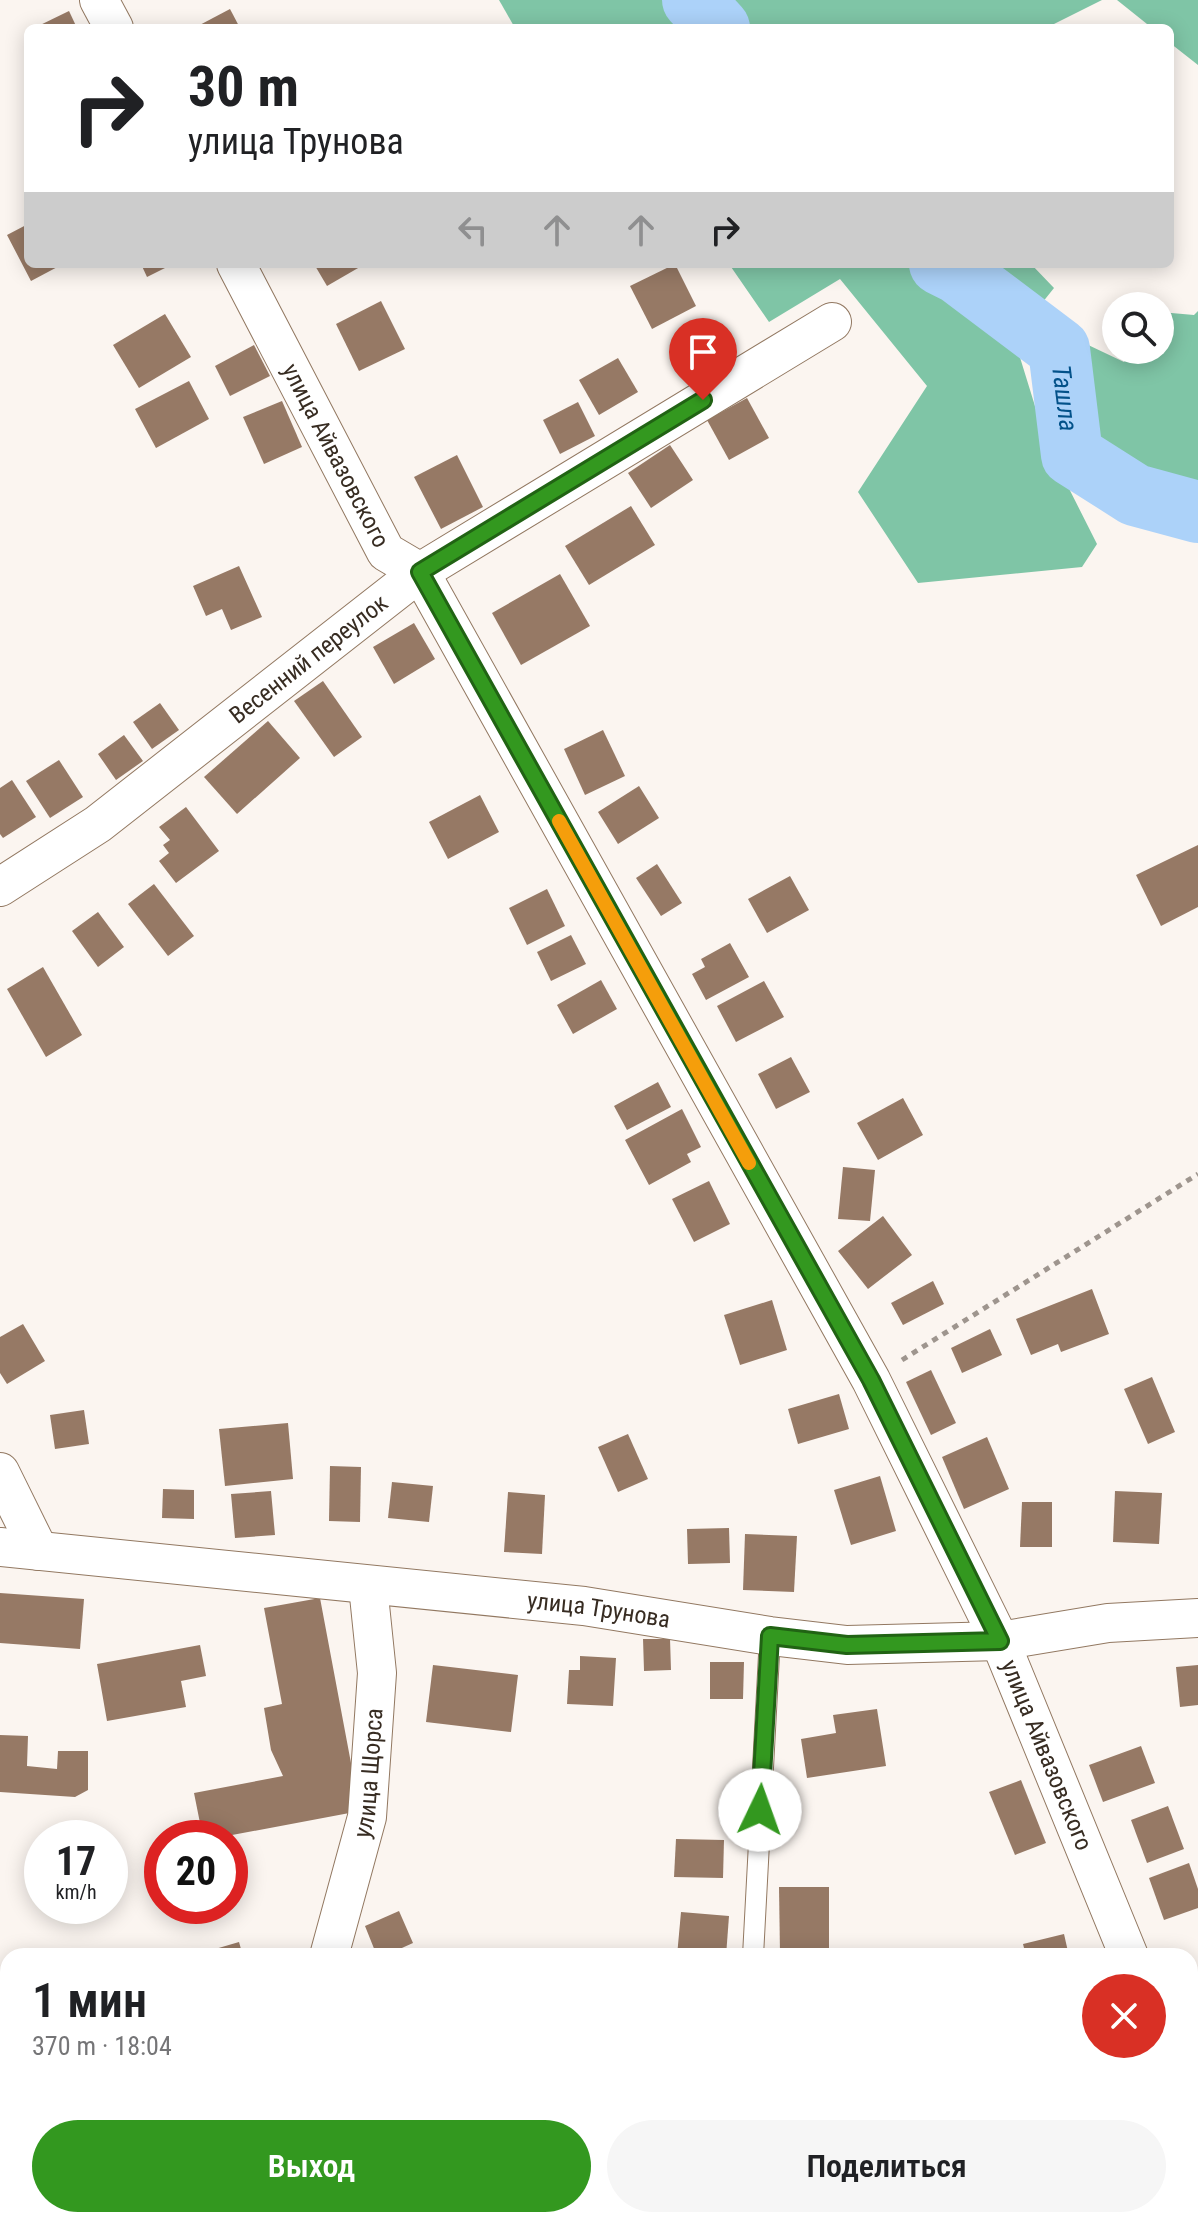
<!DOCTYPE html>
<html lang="ru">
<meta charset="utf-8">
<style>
:root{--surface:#fff;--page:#f6f6f6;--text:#202124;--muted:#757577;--accent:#33981f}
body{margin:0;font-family:"Roboto Condensed",sans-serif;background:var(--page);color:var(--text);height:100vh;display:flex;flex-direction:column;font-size:30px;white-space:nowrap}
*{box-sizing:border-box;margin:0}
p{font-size:26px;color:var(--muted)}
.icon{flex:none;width:44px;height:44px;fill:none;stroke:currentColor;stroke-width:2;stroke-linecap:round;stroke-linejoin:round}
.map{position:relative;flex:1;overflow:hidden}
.panel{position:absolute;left:0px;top:1948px;width:1198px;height:280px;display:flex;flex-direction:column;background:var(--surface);border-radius:24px 24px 0 0;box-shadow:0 4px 20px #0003}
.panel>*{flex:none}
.hud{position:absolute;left:24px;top:24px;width:1150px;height:244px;border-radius:12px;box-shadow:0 4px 20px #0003;background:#fff;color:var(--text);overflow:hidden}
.buttons{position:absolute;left:1102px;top:292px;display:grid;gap:16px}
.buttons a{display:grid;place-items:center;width:72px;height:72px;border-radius:50%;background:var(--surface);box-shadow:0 4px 20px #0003;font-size:40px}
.speed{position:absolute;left:24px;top:1820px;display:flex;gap:16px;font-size:40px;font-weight:700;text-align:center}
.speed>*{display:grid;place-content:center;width:104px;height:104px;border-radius:50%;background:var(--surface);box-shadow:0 4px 20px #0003;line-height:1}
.speed small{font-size:20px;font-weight:400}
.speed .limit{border:12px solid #d22;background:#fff;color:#111}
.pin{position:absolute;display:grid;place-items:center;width:68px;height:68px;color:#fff;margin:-82px -34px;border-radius:50% 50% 50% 0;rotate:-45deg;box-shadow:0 0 8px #0007}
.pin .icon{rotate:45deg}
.me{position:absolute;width:88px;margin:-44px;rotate:3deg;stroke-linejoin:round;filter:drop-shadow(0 0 6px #0008)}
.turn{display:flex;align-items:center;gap:28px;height:168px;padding:0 32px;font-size:36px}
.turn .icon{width:104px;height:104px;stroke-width:2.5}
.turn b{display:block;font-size:56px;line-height:68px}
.lanes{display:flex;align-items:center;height:76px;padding:0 32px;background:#0003;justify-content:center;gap:40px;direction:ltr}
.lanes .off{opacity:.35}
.round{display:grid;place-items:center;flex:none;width:84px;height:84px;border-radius:42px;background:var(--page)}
.overview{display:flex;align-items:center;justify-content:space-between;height:136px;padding:0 32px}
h1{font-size:48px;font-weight:600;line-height:60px}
.primary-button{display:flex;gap:16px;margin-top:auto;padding:16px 32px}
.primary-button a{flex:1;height:92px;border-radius:48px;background:var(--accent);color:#fff;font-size:32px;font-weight:600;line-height:92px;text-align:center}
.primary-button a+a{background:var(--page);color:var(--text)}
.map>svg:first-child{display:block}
</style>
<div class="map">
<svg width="1198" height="2228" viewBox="0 0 1198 2228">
<rect width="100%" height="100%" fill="#fbf5f0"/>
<g fill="#7fc5a6">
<polygon points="499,0 1102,0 1046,28 515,28"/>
<polygon points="1117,0 1198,0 1198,65 1170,43 1170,28 1152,28"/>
<polygon points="729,264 1031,264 1054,288 1014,338 1047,445 1097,544 1082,567 918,583 858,492 927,386 840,279 769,322"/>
<polygon points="1198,311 1198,525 1084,438 1075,394 1084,343 1124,362 1131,350 1160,350 1160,312 1194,315"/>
</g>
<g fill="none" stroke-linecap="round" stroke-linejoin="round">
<g stroke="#acd2f9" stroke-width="62">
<polyline points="693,0 719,28"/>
<path id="s1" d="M940,264L958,273L1059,349L1072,455L1135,495L1198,512"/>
</g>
</g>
<g fill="#967965">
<polygon points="230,9 240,28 194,28"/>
<polygon points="69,11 77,28 34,28"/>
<polygon points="28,224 28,264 63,264 31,281 7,235"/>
<polygon points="141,264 173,264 147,277"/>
<polygon points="314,264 365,264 327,286"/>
<polygon points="675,264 696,306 652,329 630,286"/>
<polygon points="381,301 405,349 359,371 336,324"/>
<polygon points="165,314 191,357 139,388 113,345"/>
<polygon points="254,345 270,376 230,396 215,366"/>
<polygon points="618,358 638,392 599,415 579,380"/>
<polygon points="189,381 209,419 156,448 135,409"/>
<polygon points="747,398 769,438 729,460 707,420"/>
<polygon points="282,401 302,447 264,464 243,417"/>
<polygon points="578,402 595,436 560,454 543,420"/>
<polygon points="670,445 693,480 651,508 628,473"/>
<polygon points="457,455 483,507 441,529 414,477"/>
<polygon points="631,506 655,545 589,585 565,546"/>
<polygon points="239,566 262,617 231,630 222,609 206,616 193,586"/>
<polygon points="560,574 590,626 521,665 492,613"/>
<polygon points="414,623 435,659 394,684 373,647"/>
<polygon points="323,681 362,737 334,757 294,701"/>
<polygon points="160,703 179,730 152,749 133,722"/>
<polygon points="268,721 300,758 237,814 204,777"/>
<polygon points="603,730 625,776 585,795 564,749"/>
<polygon points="124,735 143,761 116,780 98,754"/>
<polygon points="59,760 83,797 50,818 26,781"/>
<polygon points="12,780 36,817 3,838 0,834 0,788"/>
<polygon points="639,786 659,818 618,844 598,812"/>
<polygon points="480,795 499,832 448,859 429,822"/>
<polygon points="186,807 219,851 176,883 159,861 169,853 163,845 170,840 159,827"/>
<polygon points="1198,845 1198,907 1161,926 1136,875"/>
<polygon points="657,864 682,903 661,916 636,878"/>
<polygon points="790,876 809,910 767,933 748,899"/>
<polygon points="154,884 194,936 168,956 128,904"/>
<polygon points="547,889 565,926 527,945 509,908"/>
<polygon points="98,912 124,947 98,967 72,931"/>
<polygon points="571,935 586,964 551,981 537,952"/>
<polygon points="730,943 749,977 706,1000 692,974 705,967 701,959"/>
<polygon points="43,967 82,1035 46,1057 7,989"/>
<polygon points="601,980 617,1009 573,1034 557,1005"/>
<polygon points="764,981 784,1017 736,1042 717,1006"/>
<polygon points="791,1057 810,1092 776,1109 758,1074"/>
<polygon points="658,1082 671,1107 627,1130 614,1106"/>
<polygon points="903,1098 923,1135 878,1160 857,1123"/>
<polygon points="682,1109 701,1147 687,1154 691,1162 649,1185 625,1140"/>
<polygon points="843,1167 875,1170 870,1221 838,1219"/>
<polygon points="709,1181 730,1224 694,1242 672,1199"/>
<polygon points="883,1216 912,1255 868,1289 838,1251"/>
<polygon points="933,1281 944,1304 903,1325 891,1303"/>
<polygon points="1092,1289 1109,1334 1061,1352 1058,1344 1031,1355 1016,1319"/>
<polygon points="772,1300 787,1350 740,1365 724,1315"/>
<polygon points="23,1324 45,1361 7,1384 0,1373 0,1337"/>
<polygon points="990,1329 1002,1355 962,1373 951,1348"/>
<polygon points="931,1370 956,1423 931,1435 906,1382"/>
<polygon points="1152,1377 1175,1432 1148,1444 1124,1389"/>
<polygon points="839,1394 849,1429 798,1444 788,1409"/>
<polygon points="84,1410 89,1444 55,1449 50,1415"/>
<polygon points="288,1423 293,1479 225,1486 219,1429"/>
<polygon points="628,1434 648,1479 618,1492 598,1447"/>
<polygon points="987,1437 1009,1489 964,1509 942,1457"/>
<polygon points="330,1466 361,1467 360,1522 329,1521"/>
<polygon points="880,1476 896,1531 851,1545 834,1490"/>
<polygon points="392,1482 433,1486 429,1522 388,1518"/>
<polygon points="163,1489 194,1490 194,1519 162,1518"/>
<polygon points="271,1491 275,1535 235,1538 231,1494"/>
<polygon points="1115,1491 1162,1493 1159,1544 1113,1542"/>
<polygon points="508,1492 545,1495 542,1554 504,1552"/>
<polygon points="1022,1502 1052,1502 1052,1547 1020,1547"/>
<polygon points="729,1528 730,1563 688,1564 687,1529"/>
<polygon points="745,1534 797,1536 794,1592 743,1590"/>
<polygon points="0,1593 84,1599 80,1649 0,1643"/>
<polygon points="320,1598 360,1811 216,1838 203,1838 194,1793 283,1776 271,1750 264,1708 282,1704 264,1608"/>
<polygon points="643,1639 670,1639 671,1670 644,1671"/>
<polygon points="200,1645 206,1676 181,1681 186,1707 107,1721 97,1664"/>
<polygon points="580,1656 616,1658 613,1706 567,1704 569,1670 580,1670"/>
<polygon points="710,1662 744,1662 743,1699 710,1699"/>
<polygon points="433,1665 518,1675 511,1732 426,1722"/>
<polygon points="1198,1665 1198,1705 1180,1707 1176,1667"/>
<polygon points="877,1709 886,1766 807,1778 801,1739 836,1733 833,1715"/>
<polygon points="0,1735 28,1736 27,1766 57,1769 58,1751 88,1751 88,1790 75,1797 0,1792"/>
<polygon points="1141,1746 1155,1783 1103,1802 1089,1765"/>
<polygon points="1021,1780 1046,1843 1015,1855 989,1792"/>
<polygon points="1168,1806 1184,1849 1147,1863 1131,1820"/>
<polygon points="676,1839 724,1840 723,1878 674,1877"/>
<polygon points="1189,1863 1198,1889 1198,1908 1164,1920 1149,1878"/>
<polygon points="779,1887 829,1887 829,1954 780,1954"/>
<polygon points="399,1911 413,1943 384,1956 377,1956 365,1926"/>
<polygon points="681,1912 729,1916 726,1956 677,1956"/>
<polygon points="1064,1934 1069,1956 1026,1956 1023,1944"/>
<polygon points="239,1942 243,1956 206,1956 205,1952"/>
<polygon points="0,1994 8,2008 8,2041 0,2045"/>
<polygon points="77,2220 106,2220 90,2228 81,2228"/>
<polygon points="153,2220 193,2220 198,2228 138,2228"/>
<polygon points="376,2220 417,2220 422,2228 372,2228 370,2223"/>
<polygon points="507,2220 555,2220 558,2228 511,2228"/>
</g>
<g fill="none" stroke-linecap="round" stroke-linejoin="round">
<g stroke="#927861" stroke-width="22">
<polyline id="lane" points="753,1956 770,1636"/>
</g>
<g stroke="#927861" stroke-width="40">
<g id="street">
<polyline points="99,0 114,28"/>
<path id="s2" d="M236,264L386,552L420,572L871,1380L1000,1641L1129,1956"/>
<path id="s3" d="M0,887L98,824L420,572L832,322"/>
<polyline points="0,1472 39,1551"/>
<path id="s4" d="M0,1547L584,1606L770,1636L847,1645L1000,1641L1108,1623L1198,1618"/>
<path id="s5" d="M329,1956L367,1817L377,1673L368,1586"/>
<polyline points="1190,2107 1198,2127"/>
<polyline points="0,2165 8,2179"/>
<polyline points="32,2220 37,2228"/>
<polyline points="462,2220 468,2228"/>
</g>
</g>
<polyline stroke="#9e958e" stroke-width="5" stroke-dasharray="6 6" stroke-linecap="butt" points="902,1360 1198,1174"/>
<use href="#lane" stroke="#fff" stroke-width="20"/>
<use href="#street" stroke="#fff" stroke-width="38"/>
</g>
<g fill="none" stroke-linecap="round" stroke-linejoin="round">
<g stroke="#216314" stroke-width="20">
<polyline id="route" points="703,400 420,572 871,1380 1000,1641 847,1645 770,1636 760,1810"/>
</g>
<use href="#route" stroke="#33981f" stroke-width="14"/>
<polyline stroke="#f59e0b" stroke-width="14" points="559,821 749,1163"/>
</g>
<g text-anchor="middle" stroke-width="7" stroke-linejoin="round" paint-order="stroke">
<g font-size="24" fill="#372c22" stroke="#fff">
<text dy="8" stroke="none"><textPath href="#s2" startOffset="216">улица Айвазовского</textPath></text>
<text dy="8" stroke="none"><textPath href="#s3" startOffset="384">Весенний переулок</textPath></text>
<text dy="8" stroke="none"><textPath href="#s4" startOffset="602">улица Трунова</textPath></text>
<text dy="8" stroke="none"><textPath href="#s2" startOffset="1704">улица Айвазовского</textPath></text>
<text dy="8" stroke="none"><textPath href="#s5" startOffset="188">улица Щорса</textPath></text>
</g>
<g font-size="26" font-style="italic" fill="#025189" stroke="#fff">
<text dy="9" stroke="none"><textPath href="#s1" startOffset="196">Ташла</textPath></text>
</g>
</g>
</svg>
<div class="buttons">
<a><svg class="icon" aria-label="search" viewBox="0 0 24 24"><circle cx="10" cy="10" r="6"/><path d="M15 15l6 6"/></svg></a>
</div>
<div class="speed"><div>17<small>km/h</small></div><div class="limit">20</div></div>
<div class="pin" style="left:703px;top:400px;background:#d93025"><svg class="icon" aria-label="arrive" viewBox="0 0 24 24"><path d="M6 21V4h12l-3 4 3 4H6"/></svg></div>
<svg class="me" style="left:760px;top:1810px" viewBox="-20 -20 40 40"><circle r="19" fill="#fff"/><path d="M0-13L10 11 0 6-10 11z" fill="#33981f"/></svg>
<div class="hud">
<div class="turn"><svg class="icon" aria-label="right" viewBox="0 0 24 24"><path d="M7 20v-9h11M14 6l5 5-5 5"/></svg><div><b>30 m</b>улица Трунова</div></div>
<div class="lanes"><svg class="icon off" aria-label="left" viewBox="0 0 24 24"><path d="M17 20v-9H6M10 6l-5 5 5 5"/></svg><svg class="icon off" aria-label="ahead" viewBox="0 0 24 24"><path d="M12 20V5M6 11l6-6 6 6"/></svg><svg class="icon off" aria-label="ahead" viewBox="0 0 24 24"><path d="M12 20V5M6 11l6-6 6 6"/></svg><svg class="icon" aria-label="right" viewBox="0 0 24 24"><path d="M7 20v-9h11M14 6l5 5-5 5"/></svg></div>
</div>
<section class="panel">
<div class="overview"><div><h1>1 мин</h1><p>370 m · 18:04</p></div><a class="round" style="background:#d93025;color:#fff"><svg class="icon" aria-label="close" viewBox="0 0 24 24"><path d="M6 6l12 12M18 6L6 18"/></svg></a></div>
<div class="primary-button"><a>Выход</a><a>Поделиться</a></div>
</section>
</div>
